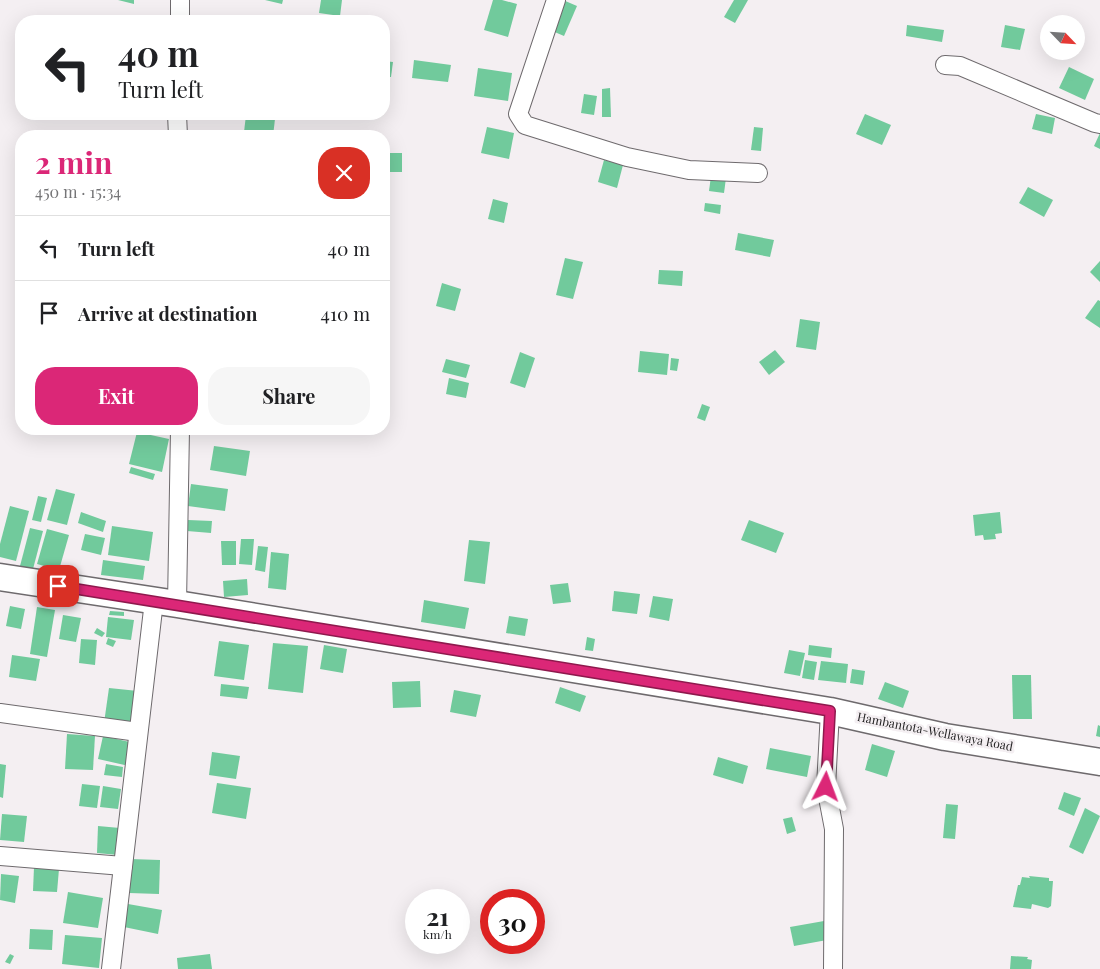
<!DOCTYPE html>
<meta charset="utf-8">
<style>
:root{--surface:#fff;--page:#f6f6f6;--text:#202124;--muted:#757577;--line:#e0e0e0;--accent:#db2777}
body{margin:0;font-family:"Playfair Display",serif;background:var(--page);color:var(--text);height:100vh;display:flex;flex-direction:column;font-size:19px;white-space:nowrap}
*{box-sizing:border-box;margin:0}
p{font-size:16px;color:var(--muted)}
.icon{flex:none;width:28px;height:28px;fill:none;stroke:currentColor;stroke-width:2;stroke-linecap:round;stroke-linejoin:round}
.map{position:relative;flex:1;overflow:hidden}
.drawer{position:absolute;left:15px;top:130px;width:375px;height:305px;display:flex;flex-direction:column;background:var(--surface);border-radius:20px;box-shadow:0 5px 20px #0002}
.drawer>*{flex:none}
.banner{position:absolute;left:15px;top:15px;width:375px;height:105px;border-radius:20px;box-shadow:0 5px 20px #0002;background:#fff;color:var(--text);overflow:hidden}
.needle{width:32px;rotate:115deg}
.buttons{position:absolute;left:1040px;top:15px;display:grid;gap:10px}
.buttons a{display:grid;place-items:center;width:45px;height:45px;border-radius:50%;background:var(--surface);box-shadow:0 5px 20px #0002;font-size:25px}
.speed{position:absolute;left:405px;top:889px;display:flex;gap:10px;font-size:25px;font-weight:700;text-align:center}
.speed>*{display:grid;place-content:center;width:65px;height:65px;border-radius:50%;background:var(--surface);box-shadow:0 5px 20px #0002;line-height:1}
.speed small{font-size:12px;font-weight:400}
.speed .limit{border:8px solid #d22;background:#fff;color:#111}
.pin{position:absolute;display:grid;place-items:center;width:42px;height:42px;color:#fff;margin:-21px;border-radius:10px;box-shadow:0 2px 8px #0006}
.me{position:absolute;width:55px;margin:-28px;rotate:3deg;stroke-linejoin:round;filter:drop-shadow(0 0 4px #0008)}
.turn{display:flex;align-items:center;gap:18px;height:105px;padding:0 20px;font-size:22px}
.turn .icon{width:65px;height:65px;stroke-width:2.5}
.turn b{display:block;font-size:35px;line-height:42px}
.round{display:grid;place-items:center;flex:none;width:52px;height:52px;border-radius:20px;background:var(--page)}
.headline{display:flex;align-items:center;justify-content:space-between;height:85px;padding:0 20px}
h1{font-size:30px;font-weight:700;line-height:38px;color:var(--accent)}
.button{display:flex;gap:10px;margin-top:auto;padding:10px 20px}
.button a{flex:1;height:58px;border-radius:20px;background:var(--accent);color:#fff;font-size:20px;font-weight:700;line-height:58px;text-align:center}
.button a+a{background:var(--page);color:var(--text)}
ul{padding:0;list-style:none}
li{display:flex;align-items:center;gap:15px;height:65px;padding:0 20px;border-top:1px solid var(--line)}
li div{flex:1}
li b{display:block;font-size:19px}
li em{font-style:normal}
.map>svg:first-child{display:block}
</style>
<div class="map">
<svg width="1100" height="969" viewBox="0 0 1100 969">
<rect width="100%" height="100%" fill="#f4eff2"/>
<g fill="#71ca9c">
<polygon points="118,0 134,0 134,4"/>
<polygon points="265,0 283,0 282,4"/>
<polygon points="321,0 342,0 340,16 319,13"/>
<polygon points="493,0 502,0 517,4 508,37 484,30"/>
<polygon points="563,0 577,6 564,36 550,30"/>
<polygon points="734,0 748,0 735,23 724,17"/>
<polygon points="907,25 944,30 942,42 906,36"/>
<polygon points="1005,25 1025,29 1020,50 1001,47"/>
<polygon points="414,60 451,65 448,82 412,78"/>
<polygon points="384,61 393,62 391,77 384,77"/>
<polygon points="1069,67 1094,79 1085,100 1059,88"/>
<polygon points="478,68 512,73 508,101 474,96"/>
<polygon points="610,88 611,117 602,117 602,89"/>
<polygon points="584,94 597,96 594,115 581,113"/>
<polygon points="865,114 891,125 882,145 856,134"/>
<polygon points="1036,114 1055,118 1052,134 1032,129"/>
<polygon points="246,115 275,119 273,136 244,132"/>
<polygon points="487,127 514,133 509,159 481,153"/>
<polygon points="754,127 763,128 761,151 751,150"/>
<polygon points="1100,133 1100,149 1094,146"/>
<rect x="384" y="153" width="18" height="19"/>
<polygon points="604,160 623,165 617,188 598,182"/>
<polygon points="711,176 726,178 724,193 709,191"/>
<polygon points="1028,187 1053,200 1044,217 1019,203"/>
<polygon points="493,199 508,203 504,223 488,219"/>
<polygon points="705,203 721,205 720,214 704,211"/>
<polygon points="738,233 774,240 770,257 735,250"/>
<polygon points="565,258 583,262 573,299 556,295"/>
<polygon points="1100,261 1100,282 1090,272"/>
<polygon points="659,270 683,271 682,286 658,284"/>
<polygon points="442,283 461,289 455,311 436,306"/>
<polygon points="1098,300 1100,301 1100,328 1085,318"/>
<polygon points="800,319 820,322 816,350 796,347"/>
<polygon points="775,350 785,362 769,375 759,362"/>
<polygon points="640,351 669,354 667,375 638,372"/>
<polygon points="520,352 535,358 525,388 510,383"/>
<polygon points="671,358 679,359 677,371 670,370"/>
<polygon points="446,359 470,365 466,378 442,372"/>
<polygon points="449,378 469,383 466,398 446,394"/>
<polygon points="702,404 710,407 705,421 697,418"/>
<polygon points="137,432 169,439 162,472 129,464"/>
<polygon points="214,446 250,451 246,476 210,470"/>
<polygon points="131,467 155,474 153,480 129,473"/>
<polygon points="191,484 228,489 225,511 188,506"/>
<polygon points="56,489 75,494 67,525 47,520"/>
<polygon points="38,496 47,498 41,522 32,520"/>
<polygon points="10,506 29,511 16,561 0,557 0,544"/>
<polygon points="81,512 106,521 103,532 78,523"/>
<polygon points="1000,512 1002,533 995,534 996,539 984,540 983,535 975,536 973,515"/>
<polygon points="188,520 212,521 211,533 187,531"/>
<polygon points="749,520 784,533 776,553 741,540"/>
<polygon points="112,526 153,532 149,561 108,555"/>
<polygon points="30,528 43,531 33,569 20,566"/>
<polygon points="47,529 69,535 59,570 37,564"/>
<polygon points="85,534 105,538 101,555 81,550"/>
<polygon points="241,539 254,539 252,565 239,564"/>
<polygon points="469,540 490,542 485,584 464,581"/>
<polygon points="221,541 236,541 236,565 222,565"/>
<polygon points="258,546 268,547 265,572 255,570"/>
<polygon points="271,552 289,554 286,590 268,588"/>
<polygon points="103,560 145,566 143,580 101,575"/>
<polygon points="247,579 248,595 224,597 223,581"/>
<polygon points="568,583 571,602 553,604 550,585"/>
<polygon points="614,591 640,594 637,614 612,611"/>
<polygon points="653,596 673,599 669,621 649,617"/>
<polygon points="424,600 469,608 465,629 421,622"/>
<polygon points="10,606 25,609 21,629 6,626"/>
<polygon points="37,607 55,610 47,657 30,654"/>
<polygon points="110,611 124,612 124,616 109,615"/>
<polygon points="63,615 81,618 76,642 59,639"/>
<polygon points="509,616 528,619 525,636 506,633"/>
<polygon points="108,617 134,620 131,640 106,637"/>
<polygon points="97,628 105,633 102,637 94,633"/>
<polygon points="587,637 595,639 593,651 585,650"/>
<polygon points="108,638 116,641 113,647 106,644"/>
<polygon points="81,639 97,640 95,665 79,663"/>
<polygon points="219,641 249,645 244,680 214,676"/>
<polygon points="273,643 308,646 303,693 268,689"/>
<polygon points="324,645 347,649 343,673 320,669"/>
<polygon points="809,645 832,648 831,658 808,655"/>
<polygon points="789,650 805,653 800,676 784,673"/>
<polygon points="12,655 40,659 36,681 9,677"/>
<polygon points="805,660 817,662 814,680 802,678"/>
<polygon points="821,661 848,664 846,683 818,680"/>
<polygon points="852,669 865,671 863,685 850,683"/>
<polygon points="1012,675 1031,675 1032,719 1013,719"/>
<polygon points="420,681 421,707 393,708 392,682"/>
<polygon points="885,682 909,691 903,708 878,699"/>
<polygon points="221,684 249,687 247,699 220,696"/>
<polygon points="560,687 586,696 580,712 555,703"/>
<polygon points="109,688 138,691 133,727 104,723"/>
<polygon points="454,690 481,695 476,717 450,712"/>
<polygon points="1098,725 1100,726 1100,737 1096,736"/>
<polygon points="67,734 95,736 93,770 65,769"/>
<polygon points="103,736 134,743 129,766 98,759"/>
<polygon points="872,744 895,751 887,777 865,770"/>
<polygon points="770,748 811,756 807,777 766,769"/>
<polygon points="212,752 240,756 236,779 209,775"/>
<polygon points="718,757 748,766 743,784 713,775"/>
<polygon points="0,764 6,765 3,798 0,797"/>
<polygon points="106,764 123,767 122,777 104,775"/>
<polygon points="217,783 251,788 246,819 212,813"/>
<polygon points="82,784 100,786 97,808 79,806"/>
<polygon points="103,786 121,789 118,809 100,807"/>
<polygon points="1064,792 1081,798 1074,816 1058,809"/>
<polygon points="946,804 958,805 955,839 943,838"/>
<polygon points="1085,808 1100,816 1083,854 1069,847"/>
<polygon points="2,814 27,816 24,842 0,840"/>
<polygon points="792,817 796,831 787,834 783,819"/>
<polygon points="98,826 120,828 118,855 97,853"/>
<polygon points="130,859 160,860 159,894 129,893"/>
<polygon points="34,867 59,869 57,892 33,891"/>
<polygon points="1,874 19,876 15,903 0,900"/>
<polygon points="1029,876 1049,878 1049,881 1053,881 1051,906 1048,908 1032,904 1031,909 1013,907 1018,885 1020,885 1022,877 1030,878"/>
<polygon points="68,892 103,898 98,928 63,923"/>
<polygon points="128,904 162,910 158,934 124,927"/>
<polygon points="824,921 827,940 794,946 790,927"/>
<polygon points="30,929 53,930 52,950 29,949"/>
<polygon points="65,935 102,938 99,968 62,964"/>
<polygon points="10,954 14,956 10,964 5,962"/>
<polygon points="210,954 212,969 178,969 177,958"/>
<polygon points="1011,956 1028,957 1027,959 1032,960 1031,969 1010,969"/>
</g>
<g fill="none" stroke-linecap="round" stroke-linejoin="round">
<g stroke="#6e6a6d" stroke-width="20">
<g id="minor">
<polyline points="556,0 518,114 525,125 627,157 689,170 758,173"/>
<polyline points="180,21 180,0"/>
<polyline points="945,65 960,66 1095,123 1100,124"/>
<polyline points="177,114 178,136"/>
<polyline points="177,604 180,429"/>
<polyline points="830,711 826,787 834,829 833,969"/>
<polyline points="0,713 138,732"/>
<polyline points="0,856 123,866"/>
<polyline points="111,969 154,601"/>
</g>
</g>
<g stroke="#6e6a6d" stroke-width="29">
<polyline id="highway" points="0,577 177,604 830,711 945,737 1100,762"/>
</g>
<use href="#minor" stroke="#fff" stroke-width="18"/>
<use href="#highway" stroke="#fff" stroke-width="26"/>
</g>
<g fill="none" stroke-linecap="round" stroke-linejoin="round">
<g stroke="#8e194d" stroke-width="12">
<polyline id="route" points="58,586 830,711 826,787"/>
</g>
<use href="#route" stroke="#db2777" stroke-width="9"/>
</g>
<g text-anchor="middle" stroke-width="5" stroke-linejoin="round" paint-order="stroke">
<g font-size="12" fill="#252425" stroke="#f4eff2">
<text transform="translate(935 732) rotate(11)" y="4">Hambantota-Wellawaya Road</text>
</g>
</g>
</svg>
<div class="buttons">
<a><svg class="needle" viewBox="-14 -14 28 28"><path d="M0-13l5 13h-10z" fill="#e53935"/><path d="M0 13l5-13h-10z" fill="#757577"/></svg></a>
</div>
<div class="speed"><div>21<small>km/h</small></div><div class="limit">30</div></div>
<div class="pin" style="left:58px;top:586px;background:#d93025"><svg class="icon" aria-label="arrive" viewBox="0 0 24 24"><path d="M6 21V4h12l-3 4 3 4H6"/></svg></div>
<svg class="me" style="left:826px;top:787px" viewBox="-20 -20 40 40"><path d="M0-17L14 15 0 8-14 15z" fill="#db2777" stroke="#fff" stroke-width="4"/></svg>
<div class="banner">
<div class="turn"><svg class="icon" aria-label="left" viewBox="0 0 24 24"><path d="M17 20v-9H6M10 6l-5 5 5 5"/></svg><div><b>40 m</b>Turn left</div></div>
</div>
<section class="drawer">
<div class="headline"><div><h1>2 min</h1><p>450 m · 15:34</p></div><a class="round" style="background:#d93025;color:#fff"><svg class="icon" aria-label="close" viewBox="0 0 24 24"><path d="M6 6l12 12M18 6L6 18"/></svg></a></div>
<ul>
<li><svg class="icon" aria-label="left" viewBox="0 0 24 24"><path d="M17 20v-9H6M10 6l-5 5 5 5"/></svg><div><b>Turn left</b></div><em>40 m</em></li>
<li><svg class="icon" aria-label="arrive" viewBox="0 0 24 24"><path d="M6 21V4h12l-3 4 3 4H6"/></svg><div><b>Arrive at destination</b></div><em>410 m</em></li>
</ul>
<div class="button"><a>Exit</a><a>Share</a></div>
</section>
</div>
